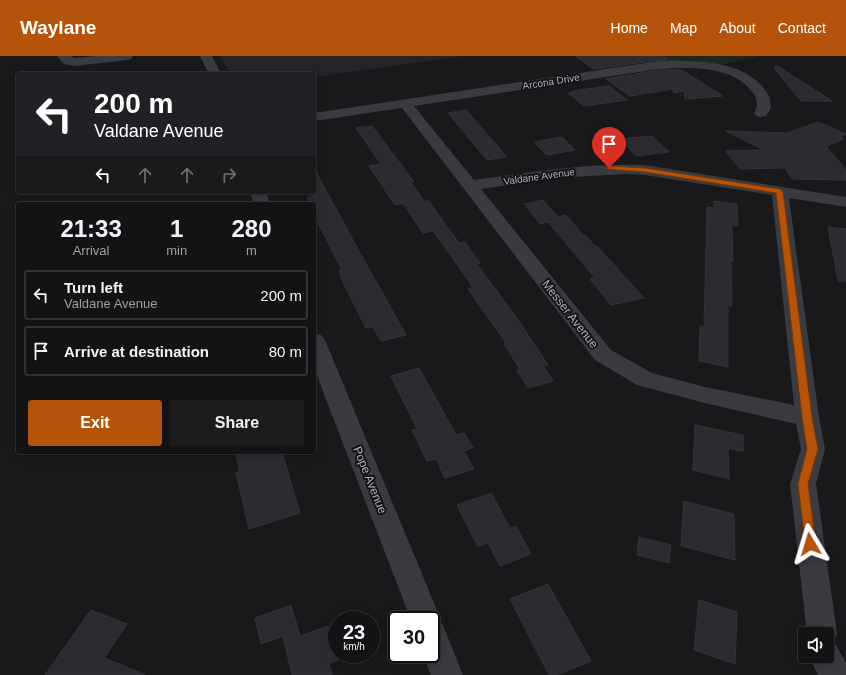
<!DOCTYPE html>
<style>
:root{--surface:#131315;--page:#1c1c1e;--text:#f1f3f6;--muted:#9d9ea0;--line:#323234;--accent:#b45309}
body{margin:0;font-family:Helvetica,sans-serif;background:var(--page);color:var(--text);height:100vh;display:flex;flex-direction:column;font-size:15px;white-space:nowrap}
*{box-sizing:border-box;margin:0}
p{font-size:13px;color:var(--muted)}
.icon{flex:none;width:22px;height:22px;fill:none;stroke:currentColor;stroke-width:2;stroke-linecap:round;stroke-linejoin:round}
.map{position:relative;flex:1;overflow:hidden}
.details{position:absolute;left:16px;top:146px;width:300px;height:252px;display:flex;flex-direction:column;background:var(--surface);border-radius:4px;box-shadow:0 2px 10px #0003,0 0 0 1px var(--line)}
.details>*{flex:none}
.top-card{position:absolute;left:16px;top:16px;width:300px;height:122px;border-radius:4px;box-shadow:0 2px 10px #0003,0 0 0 1px var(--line);background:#202124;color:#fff;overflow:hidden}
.fabs{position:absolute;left:798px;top:571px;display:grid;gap:8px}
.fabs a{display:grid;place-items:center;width:36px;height:36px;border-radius:4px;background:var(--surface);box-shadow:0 2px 10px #0003,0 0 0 1px var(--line);font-size:20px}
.speed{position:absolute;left:328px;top:555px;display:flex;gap:8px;font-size:20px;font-weight:700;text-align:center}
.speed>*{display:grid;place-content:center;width:52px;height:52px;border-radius:50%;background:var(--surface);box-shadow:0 2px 10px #0003,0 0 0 1px var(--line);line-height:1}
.speed small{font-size:10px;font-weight:400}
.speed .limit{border:2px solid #111;border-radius:6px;background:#fff;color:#111}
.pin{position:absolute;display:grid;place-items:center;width:34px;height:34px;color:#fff;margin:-41px -17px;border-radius:50% 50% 50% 0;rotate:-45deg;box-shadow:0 0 4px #0007}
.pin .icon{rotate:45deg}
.me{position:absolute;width:44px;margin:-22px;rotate:353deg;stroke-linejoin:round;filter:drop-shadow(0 0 3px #0008)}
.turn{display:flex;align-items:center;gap:14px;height:84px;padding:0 12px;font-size:18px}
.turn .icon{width:52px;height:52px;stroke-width:2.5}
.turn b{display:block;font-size:28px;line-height:34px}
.lanes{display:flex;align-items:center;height:38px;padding:0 12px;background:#0003;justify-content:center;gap:20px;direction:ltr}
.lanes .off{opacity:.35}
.eta{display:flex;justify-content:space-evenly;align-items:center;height:68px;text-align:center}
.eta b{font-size:24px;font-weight:800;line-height:28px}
.action{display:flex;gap:8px;margin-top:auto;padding:8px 12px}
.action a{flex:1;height:46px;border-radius:4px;background:var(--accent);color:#fff;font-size:16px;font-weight:800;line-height:46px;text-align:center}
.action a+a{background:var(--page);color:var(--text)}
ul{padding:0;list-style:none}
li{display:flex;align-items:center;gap:12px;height:50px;margin:0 8px 6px;padding:0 4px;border:2px solid var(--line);border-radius:4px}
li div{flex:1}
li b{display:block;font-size:15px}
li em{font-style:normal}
header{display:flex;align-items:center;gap:24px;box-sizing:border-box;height:56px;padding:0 20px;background:var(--accent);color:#fff}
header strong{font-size:19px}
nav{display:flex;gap:22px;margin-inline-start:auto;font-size:14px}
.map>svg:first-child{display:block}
</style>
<header>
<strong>Waylane</strong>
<nav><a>Home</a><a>Map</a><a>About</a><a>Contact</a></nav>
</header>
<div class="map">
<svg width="846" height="619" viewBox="0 0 846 619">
<rect width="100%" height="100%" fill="#19191c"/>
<polygon fill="#252529" points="220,0 464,0 314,21 314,18 231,18"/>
<polygon fill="#1e2720" points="650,0 760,0 712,11 663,9"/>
<g fill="#2c2c30" stroke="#333338">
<polygon points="575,0 662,0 667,3 593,13"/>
<polygon points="776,9 832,45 801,45 774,12"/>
<polygon points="659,14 682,14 723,40 685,43 684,35 674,37 672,33 630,40 606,23"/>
<polygon points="609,30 627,44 584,50 568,37 573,37 572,35"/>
<polygon points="466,54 507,101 487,104 448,57"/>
<polygon points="818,66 846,78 839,81 844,83 826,90 846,114 846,124 792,123 785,112 740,113 726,95 765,94 725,75 788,77"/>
<polygon points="372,70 414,126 411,127 425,146 428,144 459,187 465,186 480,207 477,208 514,258 548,309 543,310 553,325 528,332 517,314 520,313 504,288 506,287 468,233 473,231 433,175 423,177 403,147 395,149 369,110 381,108 356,72"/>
<polygon points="652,80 669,96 636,100 620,83"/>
<polygon points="562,81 575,94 547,99 534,86"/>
<polygon points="314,112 355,188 406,279 381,285 373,271 366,272 343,226 339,214 342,214 314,159 314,148 310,148 307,141 314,140"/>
<polygon points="543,144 558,161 566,159 583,179 585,179 596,191 598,191 644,242 611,249 590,223 595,222 548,166 540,168 524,148"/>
<polygon points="714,145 737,148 738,170 732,169 733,206 731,205 732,250 728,249 728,311 699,305 700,270 704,271 707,151 714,152"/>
<polygon points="828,171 846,173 846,225 838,225"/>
<polygon points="419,312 456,379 464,377 473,392 464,395 474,413 445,422 436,403 427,405 412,374 417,373 391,320"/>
<polygon points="695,369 743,379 743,395 728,392 729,423 693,414"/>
<polygon points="235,396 282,396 300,457 249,473 236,417 240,415"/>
<polygon points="491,437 510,472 516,470 531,498 500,510 488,487 478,491 457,449"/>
<polygon points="684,445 734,458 735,504 681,490"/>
<polygon points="639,481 671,489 669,507 637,499"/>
<polygon points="548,528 591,605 557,619 549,619 510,543"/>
<polygon points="699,544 737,556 735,608 694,594"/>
<polygon points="291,549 300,580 328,570 338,604 329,607 332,619 292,619 283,580 261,588 255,562"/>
<polygon points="91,554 127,568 104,602 144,618 144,619 45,619"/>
</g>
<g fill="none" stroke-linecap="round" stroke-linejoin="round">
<g fill="#3a3b41" fill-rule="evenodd">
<polygon points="57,0 70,0 75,2 95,0 133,0 131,3 127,4 75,10 64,8"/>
<polygon points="200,0 212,0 221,18 209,18"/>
<path d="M659,5C695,4 749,3 769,40C771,44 770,48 771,52L766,60L761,61L756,60L754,57C758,51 758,44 753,37C733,9 690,11 659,13L414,50L474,124C531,116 587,107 645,109L846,141V151L789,142L819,361L825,393L816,428L837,578L833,588L836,589L846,607V619H818L809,600H827V578H807L790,428L801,393L796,368L705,347L637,329L595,304L402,52L314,65V57ZM623,118L645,119L772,139L794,349L705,331L652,317L611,294L481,133L557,122Z"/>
<polygon points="250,136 266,136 270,148 254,148"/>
<polygon points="314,277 321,279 325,284 441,564 440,567 442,567 463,619 431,619 423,598 431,598 431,564 411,564 314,312"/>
</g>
</g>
<polygon fill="#b45309" stroke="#753606" points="609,110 645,112 780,133 783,136 812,361 818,393 808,428 816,488 815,492 810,493 806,492 805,488 798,428 807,393 802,361 776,137 645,116 607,113 606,112"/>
<g text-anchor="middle" stroke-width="4" stroke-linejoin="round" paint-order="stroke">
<g font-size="10" fill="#abafbc" stroke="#141417">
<text transform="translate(551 25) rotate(-9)" y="4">Arcona Drive</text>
<text transform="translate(539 120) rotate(-8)" y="4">Valdane Avenue</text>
</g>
<g font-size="12" fill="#abafbc" stroke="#141417">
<text transform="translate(570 258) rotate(52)" y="4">Messer Avenue</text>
<text transform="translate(370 424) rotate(68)" y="4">Pope Avenue</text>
</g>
</g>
</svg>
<div class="fabs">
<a><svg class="icon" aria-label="sound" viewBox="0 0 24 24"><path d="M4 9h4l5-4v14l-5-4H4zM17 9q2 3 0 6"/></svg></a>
</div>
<div class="speed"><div>23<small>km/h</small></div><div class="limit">30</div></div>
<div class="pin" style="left:609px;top:112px;background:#d93025"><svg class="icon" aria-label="arrive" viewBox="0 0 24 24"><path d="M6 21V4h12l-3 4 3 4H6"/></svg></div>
<svg class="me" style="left:810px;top:488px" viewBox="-20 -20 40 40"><path d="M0-17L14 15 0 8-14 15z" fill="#b45309" stroke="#fff" stroke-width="4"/></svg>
<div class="top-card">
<div class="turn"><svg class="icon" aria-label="left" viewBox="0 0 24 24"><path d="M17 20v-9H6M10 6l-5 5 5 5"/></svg><div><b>200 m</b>Valdane Avenue</div></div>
<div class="lanes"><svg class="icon" aria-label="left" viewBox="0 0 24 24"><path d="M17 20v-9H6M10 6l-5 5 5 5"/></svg><svg class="icon off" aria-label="ahead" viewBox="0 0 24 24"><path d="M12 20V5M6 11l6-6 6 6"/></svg><svg class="icon off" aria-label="ahead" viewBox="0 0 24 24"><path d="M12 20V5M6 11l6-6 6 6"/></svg><svg class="icon off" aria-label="right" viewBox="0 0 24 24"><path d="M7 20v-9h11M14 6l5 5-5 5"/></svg></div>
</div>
<section class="details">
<div class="eta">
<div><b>21:33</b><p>Arrival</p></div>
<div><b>1</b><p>min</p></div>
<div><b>280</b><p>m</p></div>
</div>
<ul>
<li><svg class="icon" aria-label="left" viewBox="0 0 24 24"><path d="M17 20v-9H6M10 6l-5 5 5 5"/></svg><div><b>Turn left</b><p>Valdane Avenue</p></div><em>200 m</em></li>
<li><svg class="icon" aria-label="arrive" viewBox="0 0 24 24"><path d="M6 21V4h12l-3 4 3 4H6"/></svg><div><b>Arrive at destination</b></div><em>80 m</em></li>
</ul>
<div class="action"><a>Exit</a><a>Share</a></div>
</section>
</div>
